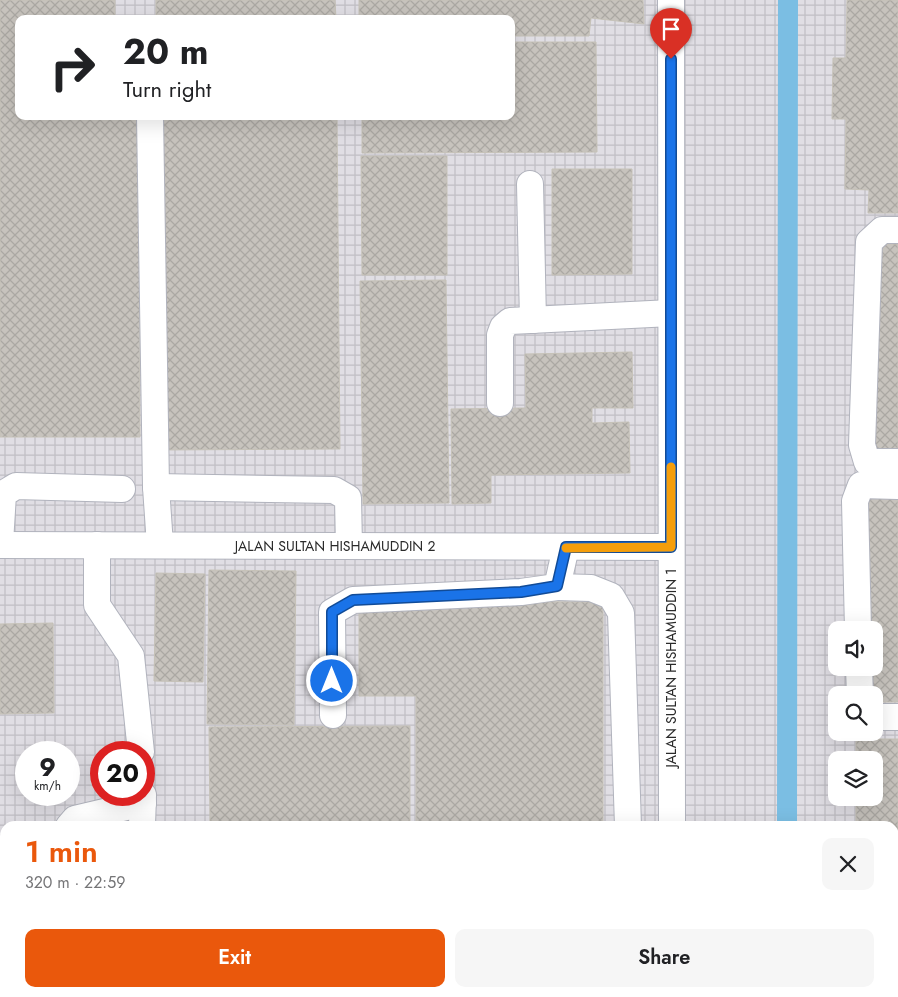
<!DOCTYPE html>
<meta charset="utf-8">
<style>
:root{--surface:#fff;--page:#f6f6f6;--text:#202124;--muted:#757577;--accent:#ea580c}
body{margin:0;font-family:Jost,sans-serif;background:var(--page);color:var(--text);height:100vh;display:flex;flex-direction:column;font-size:19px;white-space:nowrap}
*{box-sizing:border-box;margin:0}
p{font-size:16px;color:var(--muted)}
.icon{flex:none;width:28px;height:28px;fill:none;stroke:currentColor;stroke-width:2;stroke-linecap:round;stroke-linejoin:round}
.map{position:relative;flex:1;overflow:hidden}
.drawer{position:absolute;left:0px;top:821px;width:899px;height:176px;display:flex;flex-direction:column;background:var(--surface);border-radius:15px 15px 0 0;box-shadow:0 5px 20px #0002}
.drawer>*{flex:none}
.banner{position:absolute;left:15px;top:15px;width:500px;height:105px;border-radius:10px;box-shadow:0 5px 20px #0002;background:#fff;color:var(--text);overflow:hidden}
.buttons{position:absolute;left:828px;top:621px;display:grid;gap:10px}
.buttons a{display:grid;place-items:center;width:55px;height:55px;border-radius:10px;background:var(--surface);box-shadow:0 5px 20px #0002;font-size:25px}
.speed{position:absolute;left:15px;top:741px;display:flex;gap:10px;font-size:25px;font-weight:700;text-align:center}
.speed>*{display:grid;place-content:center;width:65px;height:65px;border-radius:50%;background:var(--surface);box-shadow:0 5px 20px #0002;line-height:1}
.speed small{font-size:12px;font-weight:400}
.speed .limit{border:8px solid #d22;background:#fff;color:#111}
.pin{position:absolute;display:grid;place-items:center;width:42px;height:42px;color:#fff;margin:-51px -21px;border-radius:50% 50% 50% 0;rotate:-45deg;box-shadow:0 0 5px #0007}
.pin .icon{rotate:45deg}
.me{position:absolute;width:55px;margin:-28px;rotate:0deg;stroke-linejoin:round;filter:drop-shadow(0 0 4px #0008)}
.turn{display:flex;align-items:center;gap:18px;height:105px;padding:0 25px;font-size:22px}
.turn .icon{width:65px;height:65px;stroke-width:2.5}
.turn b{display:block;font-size:35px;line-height:42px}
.round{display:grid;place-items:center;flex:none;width:52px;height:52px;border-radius:10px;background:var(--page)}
.headline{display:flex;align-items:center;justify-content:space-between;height:85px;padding:0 25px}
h1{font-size:30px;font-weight:600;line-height:38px;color:var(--accent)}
.primary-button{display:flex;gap:10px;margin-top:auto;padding:10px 25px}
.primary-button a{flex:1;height:58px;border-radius:10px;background:var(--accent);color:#fff;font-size:20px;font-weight:600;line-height:58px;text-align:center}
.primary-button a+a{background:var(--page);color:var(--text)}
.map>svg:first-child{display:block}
</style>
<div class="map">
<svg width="898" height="997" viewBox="0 0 898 997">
<defs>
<pattern id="industrial-grid" width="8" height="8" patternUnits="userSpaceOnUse" patternTransform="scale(1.25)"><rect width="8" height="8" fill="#e0dee4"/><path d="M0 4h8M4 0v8" fill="none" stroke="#c0bfc4"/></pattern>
<pattern id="building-cross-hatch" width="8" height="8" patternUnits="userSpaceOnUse" patternTransform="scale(1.25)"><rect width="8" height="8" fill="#c7c3bd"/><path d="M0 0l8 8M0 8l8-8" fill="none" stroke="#aba8a3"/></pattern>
</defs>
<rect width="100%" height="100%" fill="#ebe7de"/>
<path fill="url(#industrial-grid)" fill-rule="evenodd" d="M0,0H898V997H0ZM19,19H511V116H19ZM836,630H874V668H836ZM836,695H874V732H836ZM26,752H69V795H26ZM101,752H144V795H101ZM836,760H874V798H836ZM5,826H894V992H5Z"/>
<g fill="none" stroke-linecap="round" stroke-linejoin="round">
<polyline stroke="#7bbee3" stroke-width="5.5" points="787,997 898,996"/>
<g stroke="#7bbee3" stroke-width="20">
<polyline points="787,826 788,0"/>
<polyline points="787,997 787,992"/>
</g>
</g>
<g fill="url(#building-cross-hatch)" stroke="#c6c2b8">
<polygon points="0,0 115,0 115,19 19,19 19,116 139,116 140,437 0,437"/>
<polygon points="156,0 335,0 336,19 156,19"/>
<polygon points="359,0 643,0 644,24 591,18 589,36 511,36 511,19 359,19"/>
<polygon points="847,0 898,0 898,213 868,213 869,190 845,189 846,119 832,119 833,58 846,58"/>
<polygon points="511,42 596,42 597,152 362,153 362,116 511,116"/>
<polygon points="157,116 337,116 340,449 161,450"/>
<polygon points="361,156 447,156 447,275 362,275"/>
<polygon points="552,169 632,169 632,274 552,275"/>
<rect x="874" y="244" width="24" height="208"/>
<polygon points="446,280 449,503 363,504 360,281"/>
<polygon points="632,352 633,408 592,408 592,423 629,422 630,473 491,475 491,503 452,504 451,409 526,408 525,354"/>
<polygon points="864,498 898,498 898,702 874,702 874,695 865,695 865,668 874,668 874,630 865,630"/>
<polygon points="209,570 296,571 294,725 207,724"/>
<polygon points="156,573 205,574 203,682 154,681"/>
<polygon points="359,601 603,602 603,826 416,826 416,696 359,696"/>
<polygon points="53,623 54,713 0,714 0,624"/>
<polygon points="410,726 410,826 210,826 209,727"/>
<polygon points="856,739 898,739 898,930 894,930 894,826 856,826 856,798 874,798 874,760 856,760"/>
<rect x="238" y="992" width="345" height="5"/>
</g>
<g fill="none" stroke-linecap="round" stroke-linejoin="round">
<g stroke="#b1b3bd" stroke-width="28">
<g id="minor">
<polyline points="671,0 672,826"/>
<polyline points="150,116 156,487 160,545"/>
<polyline points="530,184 533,320"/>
<polyline points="898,230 882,230 869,242 862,445 867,462 898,462"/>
<polyline points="500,403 500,335 503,327 510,321 671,313"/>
<polyline points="156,487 334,490 348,498 349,546"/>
<polyline points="0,543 3,494 16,486 122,489"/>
<polyline points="0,545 671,547"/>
<polyline points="97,545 97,605 131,656 141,752"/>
<polyline points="557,587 591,588 611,596 621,613 628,826"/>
<polyline points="858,630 855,501 861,485 898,486"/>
<polyline points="859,668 860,695"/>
<polyline points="874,714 877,717 898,717"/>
<polyline points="333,715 332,612 353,600 521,592 557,587 566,547"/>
<polyline points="69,826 75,819 143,803"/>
<polyline points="142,826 143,795"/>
<polyline points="894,955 898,955"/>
<polyline points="139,992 139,997"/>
<polyline points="224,992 224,997"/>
<polyline points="672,992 672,997"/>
<polyline points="620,997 620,992"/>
</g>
</g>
<use href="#minor" stroke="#fff" stroke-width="26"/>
</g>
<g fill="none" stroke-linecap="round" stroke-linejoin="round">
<g stroke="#114b97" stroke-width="12">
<polyline id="route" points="332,681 332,612 353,600 521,592 557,586 566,547 671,547 671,59"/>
</g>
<use href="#route" stroke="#1a73e8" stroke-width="9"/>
<polyline stroke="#f59e0b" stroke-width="9" points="566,548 671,547 671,467"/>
</g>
<g text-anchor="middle" stroke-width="4" stroke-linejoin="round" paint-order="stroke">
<g font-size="14" fill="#2a2a2a" stroke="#fff">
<text x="335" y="551">JALAN SULTAN HISHAMUDDIN 2</text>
<text transform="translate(671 668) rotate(-90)" y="5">JALAN SULTAN HISHAMUDDIN 1</text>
</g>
</g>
</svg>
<div class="buttons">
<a><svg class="icon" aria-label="sound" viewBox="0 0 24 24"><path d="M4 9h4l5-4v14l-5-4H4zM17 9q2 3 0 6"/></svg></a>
<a><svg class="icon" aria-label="search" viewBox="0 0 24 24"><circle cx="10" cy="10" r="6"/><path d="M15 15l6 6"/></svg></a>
<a><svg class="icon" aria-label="layers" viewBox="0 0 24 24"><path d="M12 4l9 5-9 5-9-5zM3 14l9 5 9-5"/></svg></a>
</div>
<div class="speed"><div>9<small>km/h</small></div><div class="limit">20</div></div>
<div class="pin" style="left:671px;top:59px;background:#d93025"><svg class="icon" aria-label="arrive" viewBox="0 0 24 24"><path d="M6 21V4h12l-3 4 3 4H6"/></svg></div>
<svg class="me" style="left:332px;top:681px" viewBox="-20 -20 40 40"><circle r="17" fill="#1a73e8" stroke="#fff" stroke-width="3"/><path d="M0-11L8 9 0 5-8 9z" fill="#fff"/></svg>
<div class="banner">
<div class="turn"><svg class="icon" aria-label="right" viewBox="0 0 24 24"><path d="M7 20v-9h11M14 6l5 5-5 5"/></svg><div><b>20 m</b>Turn right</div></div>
</div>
<section class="drawer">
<div class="headline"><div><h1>1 min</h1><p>320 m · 22:59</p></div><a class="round"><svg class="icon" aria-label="close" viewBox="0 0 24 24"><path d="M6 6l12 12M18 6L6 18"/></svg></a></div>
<div class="primary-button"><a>Exit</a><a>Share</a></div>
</section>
</div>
